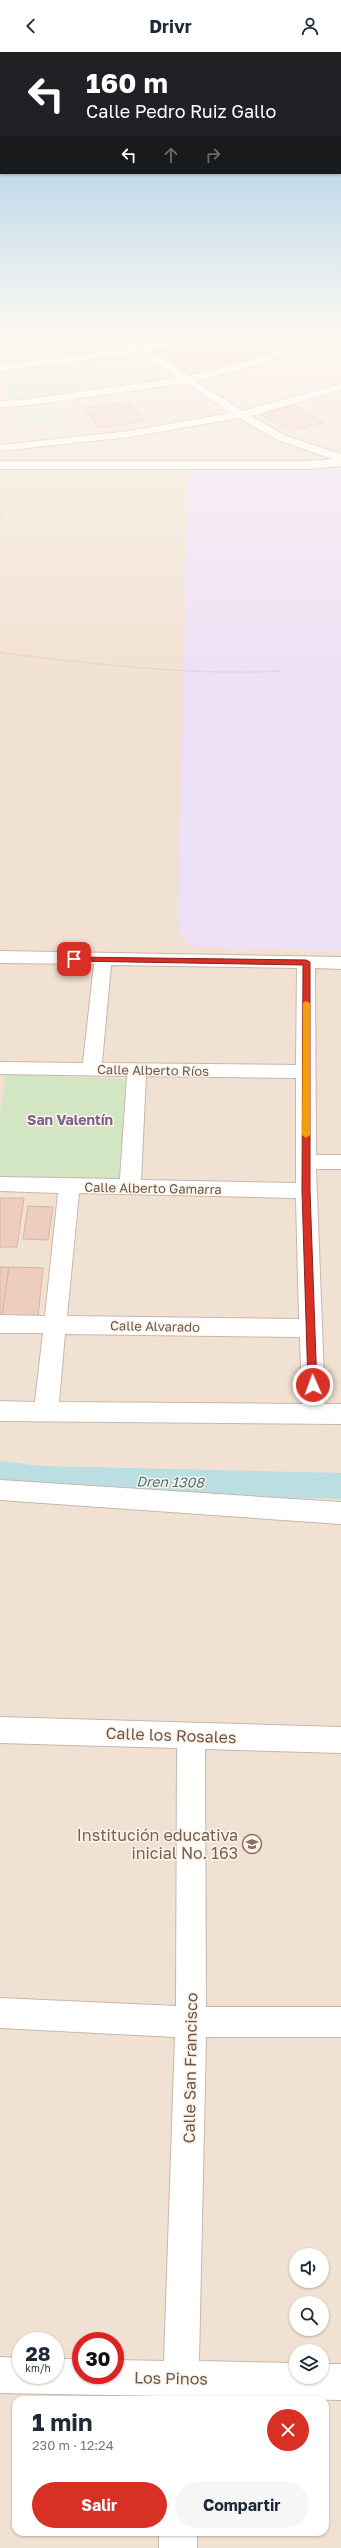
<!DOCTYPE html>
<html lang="es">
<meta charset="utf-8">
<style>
:root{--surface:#fff;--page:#f6f6f7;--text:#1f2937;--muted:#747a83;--accent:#d93025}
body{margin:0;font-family:"Golos Text",sans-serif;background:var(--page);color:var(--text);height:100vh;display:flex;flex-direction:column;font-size:15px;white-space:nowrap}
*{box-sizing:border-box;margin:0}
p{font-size:13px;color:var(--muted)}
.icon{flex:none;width:22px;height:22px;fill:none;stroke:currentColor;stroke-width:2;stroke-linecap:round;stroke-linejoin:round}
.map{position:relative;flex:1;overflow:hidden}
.side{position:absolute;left:12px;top:2344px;width:317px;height:140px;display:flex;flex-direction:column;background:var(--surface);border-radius:12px;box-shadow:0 1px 3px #0004}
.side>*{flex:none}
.hud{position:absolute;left:0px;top:0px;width:341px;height:122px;box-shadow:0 1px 3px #0004;background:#202124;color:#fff;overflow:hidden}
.fabs{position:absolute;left:289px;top:2196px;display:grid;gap:8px}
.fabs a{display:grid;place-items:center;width:40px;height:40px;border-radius:50%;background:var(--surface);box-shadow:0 1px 3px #0004;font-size:20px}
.speed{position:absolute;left:12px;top:2280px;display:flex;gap:8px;font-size:20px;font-weight:700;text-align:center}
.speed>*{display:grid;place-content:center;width:52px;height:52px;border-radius:50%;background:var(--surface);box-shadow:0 1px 3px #0004;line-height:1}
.speed small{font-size:10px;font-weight:400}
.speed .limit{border:6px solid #d22;background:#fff;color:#111}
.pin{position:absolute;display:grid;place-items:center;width:34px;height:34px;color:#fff;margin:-17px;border-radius:8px;box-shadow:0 2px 6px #0006}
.me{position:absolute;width:44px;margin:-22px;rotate:358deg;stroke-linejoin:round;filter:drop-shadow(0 0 3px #0008)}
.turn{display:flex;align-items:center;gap:14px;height:84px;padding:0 20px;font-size:18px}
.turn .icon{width:52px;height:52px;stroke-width:2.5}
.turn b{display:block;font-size:28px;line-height:34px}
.lanes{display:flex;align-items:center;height:38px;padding:0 20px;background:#0003;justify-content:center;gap:20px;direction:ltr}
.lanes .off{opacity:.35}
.round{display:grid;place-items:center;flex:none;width:42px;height:42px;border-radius:21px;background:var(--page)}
.overview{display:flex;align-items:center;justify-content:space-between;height:68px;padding:0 20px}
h1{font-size:24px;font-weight:700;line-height:30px}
.button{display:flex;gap:8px;margin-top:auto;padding:8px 20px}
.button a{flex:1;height:46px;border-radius:24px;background:var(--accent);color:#fff;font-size:16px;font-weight:700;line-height:46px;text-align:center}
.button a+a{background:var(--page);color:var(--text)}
header{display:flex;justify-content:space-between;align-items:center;height:52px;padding:0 20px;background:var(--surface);font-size:18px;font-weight:700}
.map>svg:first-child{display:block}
</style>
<header><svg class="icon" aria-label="back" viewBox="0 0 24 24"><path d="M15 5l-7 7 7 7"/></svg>Drivr<svg class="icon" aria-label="person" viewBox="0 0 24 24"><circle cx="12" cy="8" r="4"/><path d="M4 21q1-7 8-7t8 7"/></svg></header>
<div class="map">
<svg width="341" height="2496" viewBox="0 0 341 2496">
<rect width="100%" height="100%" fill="#faf0e3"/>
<path fill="#f1e1d2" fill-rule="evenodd" d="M0,280H341V2496H0ZM296,2203H322V2229H296ZM296,2251H322V2277H296ZM21,2289H55V2323H21ZM81,2289H115V2323H81ZM296,2299H322V2325H296ZM16,2348H325V2480H16Z"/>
<polygon fill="#ede0f6" points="341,415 341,898 192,895 179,880 178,863 188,416"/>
<g fill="#d3e6c3">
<polygon points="133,302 168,327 16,348 6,347 11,318"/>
<polygon points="66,355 70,366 18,371 13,360"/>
<polygon points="6,1022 126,1027 120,1127 0,1125 0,1062"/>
</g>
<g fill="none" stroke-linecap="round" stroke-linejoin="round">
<polygon fill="#badee1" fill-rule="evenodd" points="0,1409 41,1414 341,1421 341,1447 41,1440 0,1435"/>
</g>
<g fill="#edcdbd" stroke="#deb39f">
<polygon points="219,280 322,280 233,313 194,323 153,297"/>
<polygon points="257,280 294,292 265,302 260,300 247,305 218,293 233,288 251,295 262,291 244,284"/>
<polygon points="246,285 259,290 250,293 237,288"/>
<polygon points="185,291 199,300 193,301 200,305 183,309 162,296"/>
<polygon points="199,307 206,312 195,314 188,310"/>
<polygon points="128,350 134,357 118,359 120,361 136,359 145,369 98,376 90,365 94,364 88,363 83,356"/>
<polygon points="296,353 324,370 292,379 260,362"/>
<polygon points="0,1146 24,1146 17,1195 0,1195"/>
<polygon points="28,1154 53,1155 48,1188 23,1187"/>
<polygon points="0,1215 9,1215 2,1265 0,1265"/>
<polygon points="9,1215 43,1216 38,1266 2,1265"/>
</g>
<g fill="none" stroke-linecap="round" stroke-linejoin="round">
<g stroke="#c9b7ab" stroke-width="2">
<g id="minor">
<polygon points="109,280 120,280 143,294 195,280 210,280 209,282 150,299 189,324 249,309 326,280 339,280 338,282 257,313 196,329 242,359 341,332 341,338 251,364 286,384 341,402 341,414 309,417 0,417 0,409 309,409 332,407 278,388 239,366 129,385 0,399 0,393 129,379 231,361 186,331 23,354 0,355 0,349 23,348 178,326 139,301 0,319 0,313 132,296"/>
<path d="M0,899L341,905V917L315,916L316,1103H341V1117H316L325,1352H341V1372L0,1369V1349L35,1350L43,1281H0V1263L45,1264L58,1141L0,1139V1125L120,1127L127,1024L0,1022V1010L83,1011L94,912L0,911ZM111,913L297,916L296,1013L102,1011ZM146,1024L296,1026V1131L141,1128ZM79,1141L296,1146L299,1267L67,1264ZM65,1282L300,1285L302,1352L59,1350Z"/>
<polygon points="0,1428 341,1450 341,1472 0,1448"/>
<polygon points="0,1665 341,1675 341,1701 205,1697 206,1955 341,1955 341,1985 206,1985 199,2309 296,2311 296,2325 322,2325 322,2312 341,2312 341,2348 198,2345 198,2348 162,2348 162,2344 0,2341 0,2305 21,2306 21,2323 55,2323 55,2307 81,2307 81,2323 115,2323 115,2308 164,2309 175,1985 0,1976 0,1946 176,1954 177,1696 0,1691"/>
<rect x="159" y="2480" width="38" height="16"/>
</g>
</g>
<g stroke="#d1b1a1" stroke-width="1.5" stroke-dasharray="0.5 1.5" stroke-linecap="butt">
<polyline points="0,457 2,469 0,472"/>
<path d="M0,601C94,611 186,624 281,619"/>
</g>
<use href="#minor" fill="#fff" fill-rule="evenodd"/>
</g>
<linearGradient id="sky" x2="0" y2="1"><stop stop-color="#95c5e5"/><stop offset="0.45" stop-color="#fdf8f2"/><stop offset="1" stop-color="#fdf8f2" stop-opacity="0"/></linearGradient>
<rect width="341" height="629" fill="url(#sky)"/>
<polygon fill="#d93025" stroke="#8d1f18" points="71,905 306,908 310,910 310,1139 317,1336 313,1337 308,1333 302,1139 303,913 74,909 70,907"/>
<polygon fill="#f59e0b" points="306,949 310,951 310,1083 306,1086 302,1083 303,951"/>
<defs>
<g id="school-ring" transform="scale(1)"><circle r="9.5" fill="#fdf4e9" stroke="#8d6e63" stroke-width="1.5"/><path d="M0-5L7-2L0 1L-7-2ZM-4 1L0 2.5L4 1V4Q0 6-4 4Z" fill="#8d6e63"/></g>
</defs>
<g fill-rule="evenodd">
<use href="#school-ring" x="252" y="1792"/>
</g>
<g text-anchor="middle" stroke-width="3" stroke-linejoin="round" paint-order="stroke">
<g font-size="13" fill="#6f564c" stroke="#fdf4e9">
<text transform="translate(153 1018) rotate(1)" y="5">Calle Alberto Ríos</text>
<text transform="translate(153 1136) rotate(1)" y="5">Calle Alberto Gamarra</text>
<text transform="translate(155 1274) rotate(1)" y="5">Calle Alvarado</text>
</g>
<g font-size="14" font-weight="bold" fill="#7b648c" stroke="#fdf4e9">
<text x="70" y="1073">San Valentín</text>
</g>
<g font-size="14" font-style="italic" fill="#44757b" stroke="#fdf4e9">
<text transform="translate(170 1430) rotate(1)" y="5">Dren 1308</text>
</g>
<g font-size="16" fill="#6f564c" stroke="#fdf4e9">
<text transform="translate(171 1683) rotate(2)" y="6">Calle los Rosales</text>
<text transform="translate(190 2016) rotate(-89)" y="6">Calle San Francisco</text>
<text transform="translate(171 2326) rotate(1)" y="6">Los Pinos</text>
</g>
<g font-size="16" fill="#785e54" stroke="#fdf4e9" text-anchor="end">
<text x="238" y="1789">Institución educativa<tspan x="238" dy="18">inicial No. 163</tspan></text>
</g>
</g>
</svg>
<div class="fabs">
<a><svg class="icon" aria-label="sound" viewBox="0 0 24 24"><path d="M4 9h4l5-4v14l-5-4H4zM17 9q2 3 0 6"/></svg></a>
<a><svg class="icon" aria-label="search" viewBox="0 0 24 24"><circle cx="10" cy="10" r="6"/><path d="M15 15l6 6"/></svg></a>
<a><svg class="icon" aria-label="layers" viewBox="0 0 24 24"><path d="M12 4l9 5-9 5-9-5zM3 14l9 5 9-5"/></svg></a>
</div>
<div class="speed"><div>28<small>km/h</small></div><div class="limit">30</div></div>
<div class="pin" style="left:74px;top:907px;background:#d93025"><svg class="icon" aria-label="arrive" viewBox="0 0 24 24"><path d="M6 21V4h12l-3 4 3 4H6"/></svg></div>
<svg class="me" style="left:313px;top:1333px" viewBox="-20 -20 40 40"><circle r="17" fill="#d93025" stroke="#fff" stroke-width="3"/><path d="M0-11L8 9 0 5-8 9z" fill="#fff"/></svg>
<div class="hud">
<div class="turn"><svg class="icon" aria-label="left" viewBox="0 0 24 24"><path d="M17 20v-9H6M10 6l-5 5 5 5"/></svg><div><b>160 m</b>Calle Pedro Ruiz Gallo</div></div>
<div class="lanes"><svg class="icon" aria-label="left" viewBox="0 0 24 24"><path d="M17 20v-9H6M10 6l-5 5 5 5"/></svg><svg class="icon off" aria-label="ahead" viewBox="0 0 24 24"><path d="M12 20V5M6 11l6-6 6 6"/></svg><svg class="icon off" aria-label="right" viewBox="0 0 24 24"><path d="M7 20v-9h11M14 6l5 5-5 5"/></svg></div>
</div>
<section class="side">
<div class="overview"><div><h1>1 min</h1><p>230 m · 12:24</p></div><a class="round" style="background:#d93025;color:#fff"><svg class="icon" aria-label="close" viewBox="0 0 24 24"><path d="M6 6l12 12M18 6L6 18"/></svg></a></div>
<div class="button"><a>Salir</a><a>Compartir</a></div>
</section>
</div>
